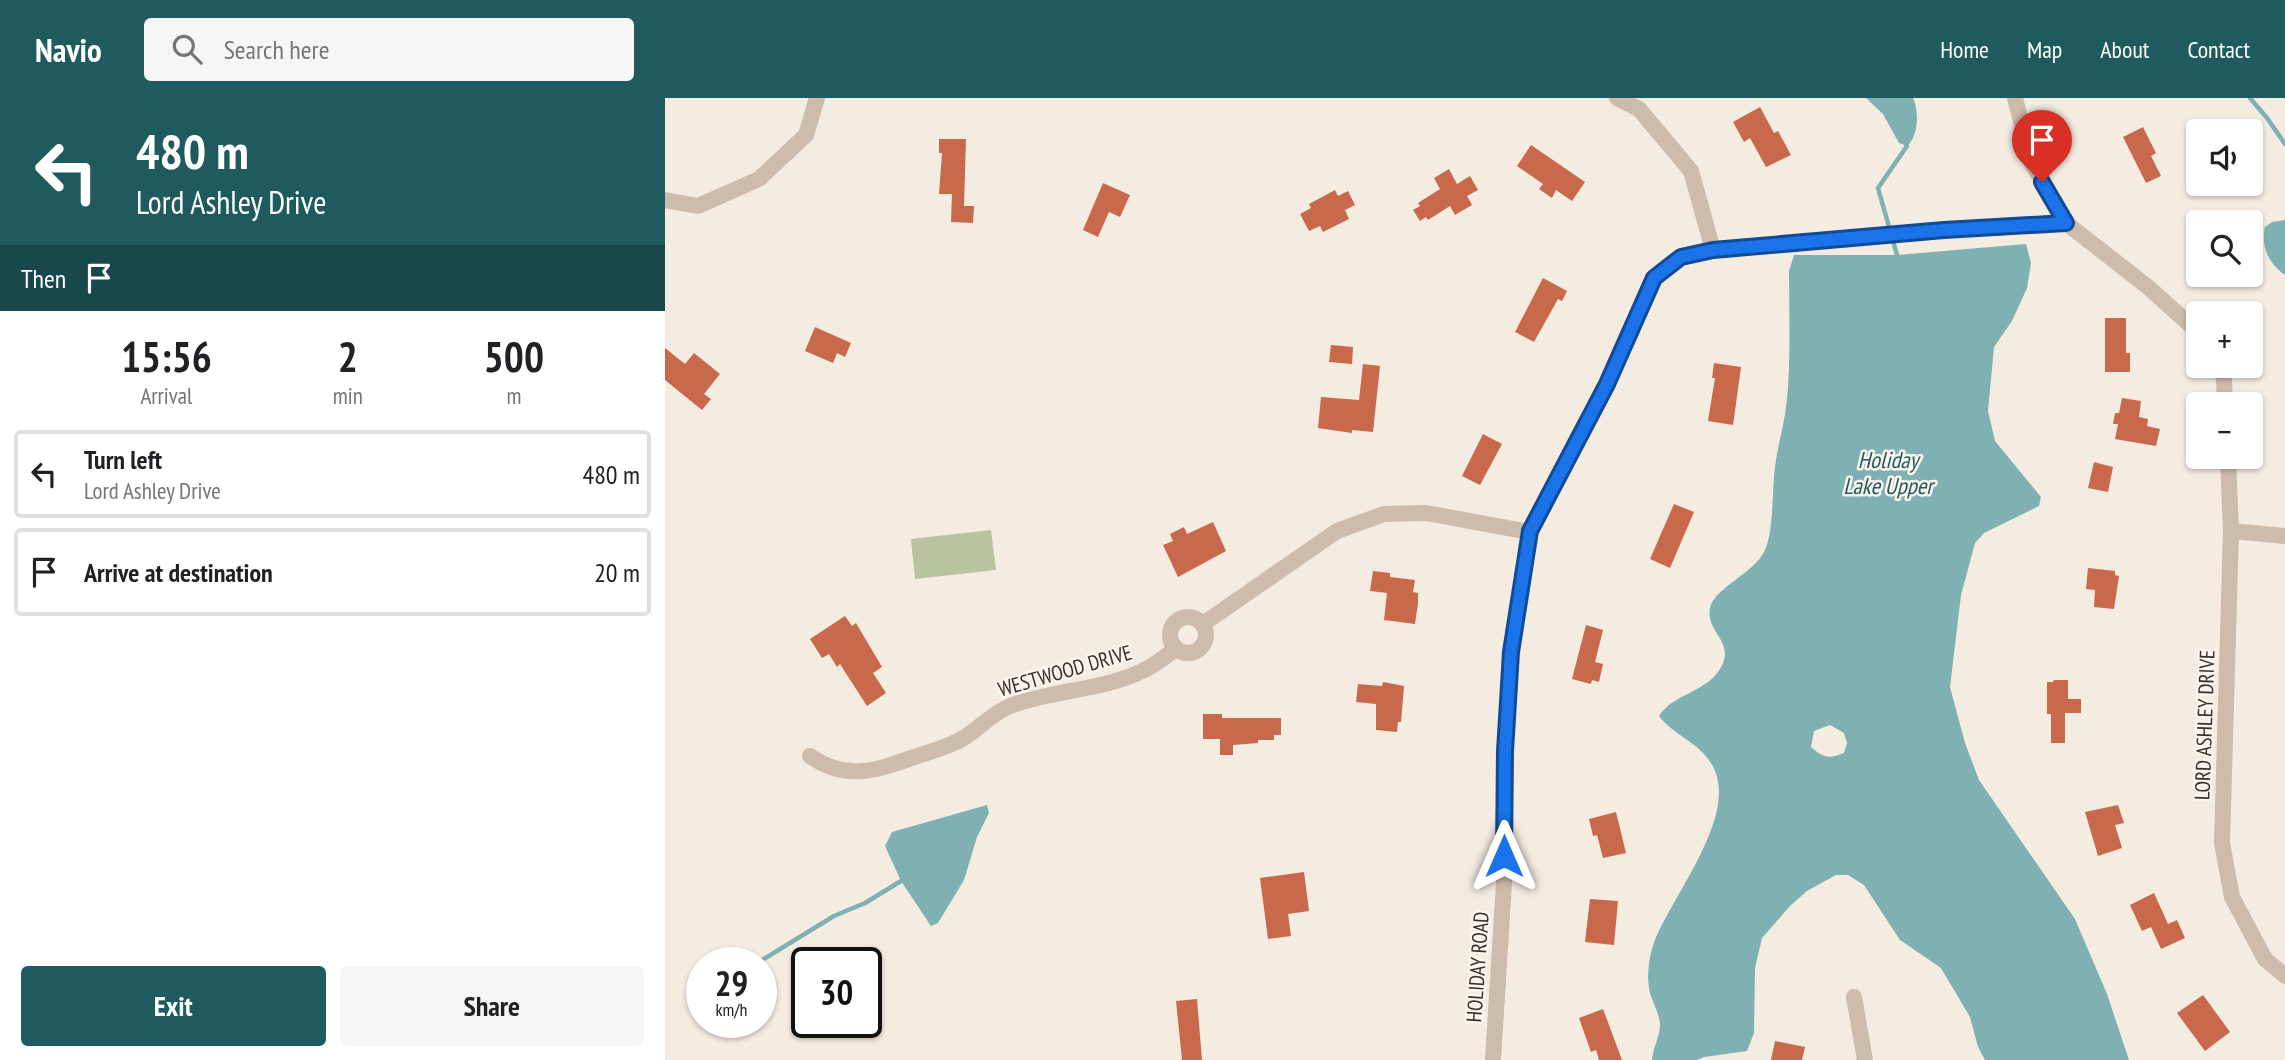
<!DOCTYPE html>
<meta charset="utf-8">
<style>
:root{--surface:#fff;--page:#f6f6f6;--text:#202124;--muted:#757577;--line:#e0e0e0;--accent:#1f5a5e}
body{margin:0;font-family:"PT Sans Narrow",sans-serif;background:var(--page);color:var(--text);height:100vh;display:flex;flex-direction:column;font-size:26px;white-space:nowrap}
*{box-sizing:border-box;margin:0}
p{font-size:23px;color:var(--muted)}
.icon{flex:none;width:38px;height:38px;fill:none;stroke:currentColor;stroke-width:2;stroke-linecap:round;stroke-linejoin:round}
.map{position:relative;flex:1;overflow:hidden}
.details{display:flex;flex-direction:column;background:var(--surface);width:665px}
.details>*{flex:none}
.hud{background:#1f5a5e;color:#fff;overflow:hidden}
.tools{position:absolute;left:1521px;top:21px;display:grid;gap:14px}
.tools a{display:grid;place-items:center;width:77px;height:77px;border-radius:7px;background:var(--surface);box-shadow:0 2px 5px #0004;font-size:35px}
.speed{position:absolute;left:21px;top:849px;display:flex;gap:14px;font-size:35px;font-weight:700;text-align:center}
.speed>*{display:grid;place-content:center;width:91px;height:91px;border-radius:50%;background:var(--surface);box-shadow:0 2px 5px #0004;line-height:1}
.speed small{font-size:18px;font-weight:400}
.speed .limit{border:4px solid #111;border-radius:10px;background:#fff;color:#111}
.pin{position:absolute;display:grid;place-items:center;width:60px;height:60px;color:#fff;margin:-72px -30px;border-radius:50% 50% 50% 0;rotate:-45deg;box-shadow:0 0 7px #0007}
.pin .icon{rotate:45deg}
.me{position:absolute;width:77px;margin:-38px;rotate:0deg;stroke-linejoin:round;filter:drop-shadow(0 0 5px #0008)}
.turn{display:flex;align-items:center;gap:24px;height:147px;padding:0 21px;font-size:32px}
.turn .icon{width:91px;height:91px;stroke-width:2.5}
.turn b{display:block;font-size:49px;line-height:60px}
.then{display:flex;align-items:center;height:66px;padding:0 21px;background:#0003;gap:14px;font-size:26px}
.eta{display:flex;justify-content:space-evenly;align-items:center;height:119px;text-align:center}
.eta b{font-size:42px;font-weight:700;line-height:49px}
.cta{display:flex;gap:14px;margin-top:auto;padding:14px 21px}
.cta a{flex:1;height:80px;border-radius:7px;background:var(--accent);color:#fff;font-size:28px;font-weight:700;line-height:80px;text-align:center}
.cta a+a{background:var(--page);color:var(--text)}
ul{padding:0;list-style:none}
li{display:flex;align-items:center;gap:21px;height:88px;margin:0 14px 10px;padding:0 7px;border:4px solid var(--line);border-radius:7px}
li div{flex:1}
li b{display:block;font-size:26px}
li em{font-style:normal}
header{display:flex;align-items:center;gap:42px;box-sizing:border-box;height:98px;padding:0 35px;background:var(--accent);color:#fff}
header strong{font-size:33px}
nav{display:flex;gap:38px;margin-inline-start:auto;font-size:24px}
.search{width:490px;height:63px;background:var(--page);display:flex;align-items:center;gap:18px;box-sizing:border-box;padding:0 24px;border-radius:7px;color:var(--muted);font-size:26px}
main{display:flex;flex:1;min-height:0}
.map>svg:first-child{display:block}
</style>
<header>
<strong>Navio</strong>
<div class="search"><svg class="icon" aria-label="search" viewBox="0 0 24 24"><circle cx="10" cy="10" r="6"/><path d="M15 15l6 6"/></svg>Search here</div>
<nav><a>Home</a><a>Map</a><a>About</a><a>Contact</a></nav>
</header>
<main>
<section class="details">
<div class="hud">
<div class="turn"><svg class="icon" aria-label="left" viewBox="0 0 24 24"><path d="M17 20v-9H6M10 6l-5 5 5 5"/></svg><div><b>480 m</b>Lord Ashley Drive</div></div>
<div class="then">Then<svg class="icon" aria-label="arrive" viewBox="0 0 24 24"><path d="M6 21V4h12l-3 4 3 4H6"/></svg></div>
</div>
<div class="eta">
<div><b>15:56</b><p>Arrival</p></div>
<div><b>2</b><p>min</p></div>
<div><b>500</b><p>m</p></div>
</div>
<ul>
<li><svg class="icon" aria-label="left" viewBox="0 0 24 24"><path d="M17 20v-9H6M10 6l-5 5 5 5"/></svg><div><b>Turn left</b><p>Lord Ashley Drive</p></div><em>480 m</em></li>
<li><svg class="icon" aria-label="arrive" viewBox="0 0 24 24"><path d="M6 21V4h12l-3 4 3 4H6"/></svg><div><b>Arrive at destination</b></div><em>20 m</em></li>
</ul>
<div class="cta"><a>Exit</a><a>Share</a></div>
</section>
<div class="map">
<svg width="1620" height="962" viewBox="0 0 1620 962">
<rect width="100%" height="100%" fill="#f4ebe1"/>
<polygon fill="#b8c4a0" points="326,432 331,472 250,481 246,441"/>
<g fill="#7fb0b2" fill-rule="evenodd">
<path d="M1201,0H1248C1254,13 1254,38 1242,48L1234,45L1218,16Z"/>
<path d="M1620,122V177C1603,165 1596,149 1600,129L1607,124Z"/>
<path d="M1361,146L1366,165L1362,190L1347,223L1329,249L1323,313L1330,343L1376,399L1374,408L1319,435L1310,445L1296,497L1285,589L1300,645L1314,682L1410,821L1442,896L1464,962H1320L1313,949L1305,919L1276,870L1235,842L1199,787L1183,777H1171L1142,793L1125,808L1097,840L1090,870L1089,935L1082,953L1039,959L1032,962H987C988,950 995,938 995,926C994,915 988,905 985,895C981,879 984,857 990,842C1008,798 1065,727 1052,679C1044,647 1010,640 994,618C1007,597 1039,594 1053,574C1074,544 1040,536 1045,510C1049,490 1089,475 1099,454C1109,436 1107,391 1110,369C1113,346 1120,324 1122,301C1126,258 1124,215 1124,173L1129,157H1232ZM1165,627L1179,635L1182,645L1179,655C1164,661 1158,660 1146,649L1149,633Z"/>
<polygon points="322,707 324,715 312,739 299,782 273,825 266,828 236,783 220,748 227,734"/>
</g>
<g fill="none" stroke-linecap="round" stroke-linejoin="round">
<g stroke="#7fb0b2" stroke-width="4.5">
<polyline points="1585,0 1602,20 1620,46"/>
<polyline points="1231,161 1232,157 1213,90 1242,48 1240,43"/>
<polyline points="94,864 169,818 200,805 241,780"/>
</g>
</g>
<g fill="#c8694b">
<polygon points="1095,9 1109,35 1113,33 1126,57 1101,69 1085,40 1079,44 1068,24"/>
<polygon points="1478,29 1491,55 1486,58 1496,78 1481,85 1458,39"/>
<polygon points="274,41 301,41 299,108 309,108 308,125 286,124 287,96 274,96 277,55 274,55"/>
<polygon points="866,47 920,84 907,103 891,92 887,100 874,91 878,86 852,68"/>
<polygon points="784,71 792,86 805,78 813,92 802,98 807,107 790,117 785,108 763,122 761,119 755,123 748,112 755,108 753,105 775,91 769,80"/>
<polygon points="438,85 465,97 455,119 444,114 433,139 418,132"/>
<polygon points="670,92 673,98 683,93 690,107 680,112 684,121 658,134 655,128 644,133 635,116 646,110 644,106"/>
<polygon points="878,180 902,193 897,203 893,201 869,244 850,234"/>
<polygon points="1440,220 1461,220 1461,255 1465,255 1465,274 1440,274"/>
<polygon points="150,229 186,245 180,259 172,255 168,265 140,253"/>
<polygon points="666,247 688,249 687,266 664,264"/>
<polygon points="0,250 20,266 29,255 55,276 39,296 46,301 37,312 0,282"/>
<polygon points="1049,265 1076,269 1068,327 1043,323 1050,280 1047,280"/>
<polygon points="698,266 715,268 708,334 687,332 687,335 653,330 656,299 694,302"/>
<polygon points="1457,300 1476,303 1474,319 1483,321 1482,328 1495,331 1491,348 1450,341 1453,326 1448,326 1450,315 1454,315"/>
<polygon points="818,336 837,346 815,387 797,378"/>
<polygon points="1429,364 1448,369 1443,394 1423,390"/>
<polygon points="1009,406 1029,414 1005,470 985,461"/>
<polygon points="548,424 561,453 513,479 498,447 508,443 505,436 519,429 522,436"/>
<polygon points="1423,470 1450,473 1450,477 1454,478 1449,511 1429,509 1430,492 1421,491"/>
<polygon points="708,473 725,475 725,479 750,482 748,494 753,495 753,505 750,526 719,522 722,495 705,493"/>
<polygon points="180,518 187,528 191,525 217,569 208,575 221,595 202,608 175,566 172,569 164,556 157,560 145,541"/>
<polygon points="921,527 938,532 930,564 938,566 934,584 927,582 926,586 907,581"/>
<polygon points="1389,582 1403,582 1403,601 1416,601 1416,615 1400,615 1400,645 1386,645 1386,616 1382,616 1382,584 1388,584"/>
<polygon points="718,584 739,588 736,624 733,624 732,634 711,632 711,606 691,604 693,586 717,588"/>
<polygon points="538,616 557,616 557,620 616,620 616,637 609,637 609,642 593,642 593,645 568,647 568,657 555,657 555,641 538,641"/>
<polygon points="1453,707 1459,725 1450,727 1457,750 1433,758 1420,714"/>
<polygon points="951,714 961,755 938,760 932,737 928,738 924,721"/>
<polygon points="639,774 644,813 623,816 626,838 603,841 595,780"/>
<polygon points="1489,795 1503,826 1512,822 1520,840 1496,851 1486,829 1477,833 1465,807"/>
<polygon points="925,801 953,803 949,847 920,844"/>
<polygon points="1538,897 1565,934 1540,953 1512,915"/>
<polygon points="532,901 537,962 517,962 511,903"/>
<polygon points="938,911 957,962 934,962 931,952 926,954 914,920"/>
<polygon points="1110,943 1140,949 1137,962 1106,962"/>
</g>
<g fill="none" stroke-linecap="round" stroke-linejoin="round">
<g stroke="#cdbbac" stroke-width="16">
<polyline points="952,0 974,11 1026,73 1048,152"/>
<polyline points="1350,0 1366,63 1401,125 1483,189 1533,234"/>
<polyline points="0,102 33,108 94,81 141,37 152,0"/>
<polyline points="1554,268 1559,281 1560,306"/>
<polyline points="1563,359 1566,433 1557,745 1567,799 1600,861 1620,878"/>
<polyline points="1566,433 1620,438"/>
<circle cx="523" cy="537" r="18"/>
<polyline points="538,526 672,433 719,416 761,415 865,434"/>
<path d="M145,658C182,684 213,672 252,658C267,653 283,649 297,641C314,631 326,616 345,608C387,592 434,593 475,574C488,569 499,559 511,551"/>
<polyline points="1189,899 1200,962"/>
<polyline points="828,962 839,785 840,654 846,554 865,434 942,286 989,180 1016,159 1048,152 1279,132 1401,125"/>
</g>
</g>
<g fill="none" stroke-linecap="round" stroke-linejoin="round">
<g stroke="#114b97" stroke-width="18">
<polyline id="route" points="839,758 840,653 846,554 865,433 942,286 989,180 1016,159 1048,152 1279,132 1401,125 1377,84"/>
</g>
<use href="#route" stroke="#1a73e8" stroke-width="12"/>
</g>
<g text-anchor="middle" stroke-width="5" stroke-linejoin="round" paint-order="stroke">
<g font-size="21" fill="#3b302b" stroke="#fbf5ee">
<text transform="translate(400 573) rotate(-16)" y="7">WESTWOOD DRIVE</text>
<text transform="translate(1540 627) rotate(-88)" y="7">LORD ASHLEY DRIVE</text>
<text transform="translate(813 869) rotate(-86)" y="7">HOLIDAY ROAD</text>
</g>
<g font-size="23" font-style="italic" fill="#1f5a5e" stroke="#fbf5ee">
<text x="1223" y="370">Holiday<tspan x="1223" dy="26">Lake Upper</tspan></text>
</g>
</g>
</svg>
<div class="tools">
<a><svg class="icon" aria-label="sound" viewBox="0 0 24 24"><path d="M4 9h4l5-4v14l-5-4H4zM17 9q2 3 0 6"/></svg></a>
<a><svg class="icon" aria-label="search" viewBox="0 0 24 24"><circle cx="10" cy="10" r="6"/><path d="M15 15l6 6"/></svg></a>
<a>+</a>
<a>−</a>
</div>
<div class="speed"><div>29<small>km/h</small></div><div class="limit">30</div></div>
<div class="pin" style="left:1377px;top:84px;background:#d93025"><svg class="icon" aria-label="arrive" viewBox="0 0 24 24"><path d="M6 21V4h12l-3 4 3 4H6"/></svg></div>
<svg class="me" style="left:839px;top:758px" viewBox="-20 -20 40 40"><path d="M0-17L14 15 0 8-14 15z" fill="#1a73e8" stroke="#fff" stroke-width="4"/></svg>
</div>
</main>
